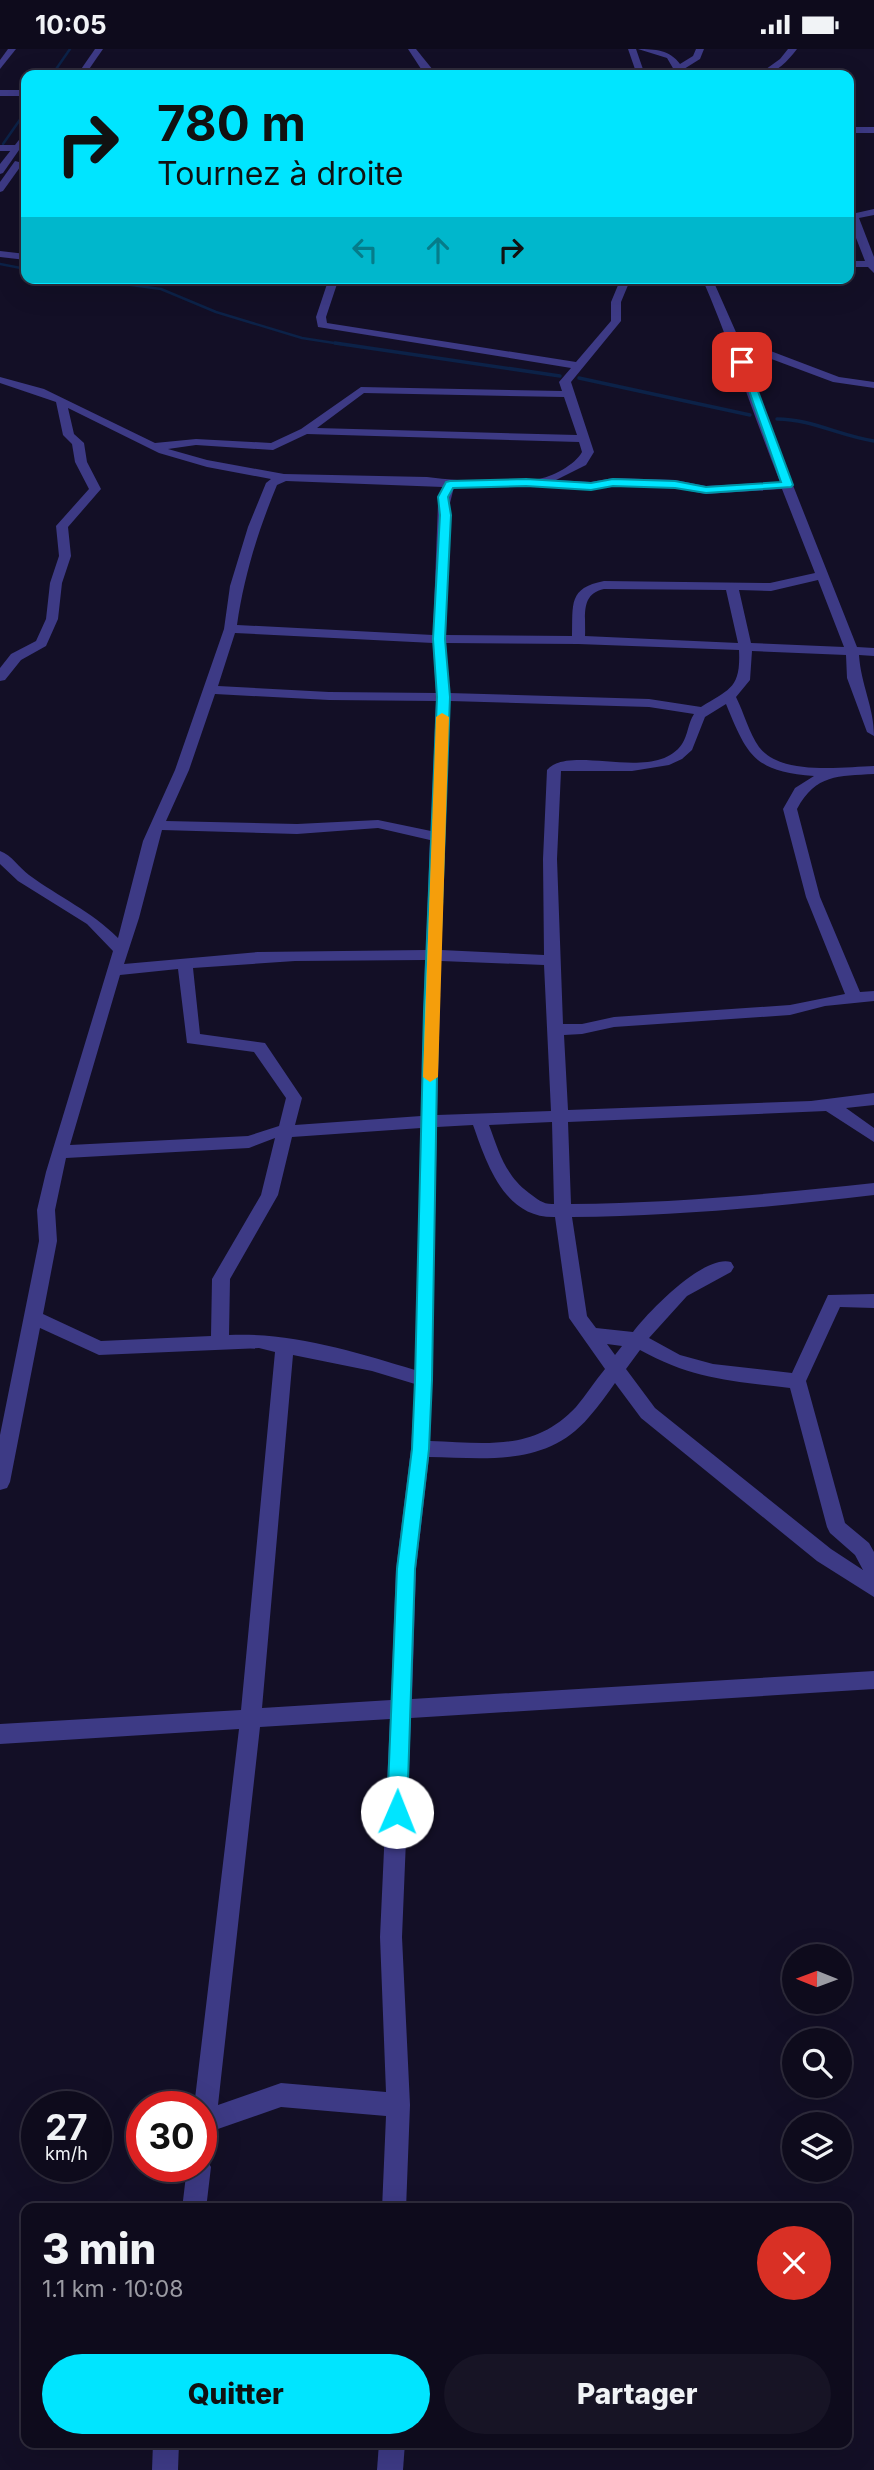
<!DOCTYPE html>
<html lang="fr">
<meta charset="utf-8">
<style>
:root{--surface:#0e0b1c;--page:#171425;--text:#f1f3f6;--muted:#9b9ba3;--line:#2e2b3b;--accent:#00e5ff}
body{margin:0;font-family:Inter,sans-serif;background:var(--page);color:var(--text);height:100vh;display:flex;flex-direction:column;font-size:26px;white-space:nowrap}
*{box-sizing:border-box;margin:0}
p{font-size:23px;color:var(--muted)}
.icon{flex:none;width:38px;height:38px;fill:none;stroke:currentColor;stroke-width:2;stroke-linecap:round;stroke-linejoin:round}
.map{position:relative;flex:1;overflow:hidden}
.details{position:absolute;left:21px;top:2154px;width:831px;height:245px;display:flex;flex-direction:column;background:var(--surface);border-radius:14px;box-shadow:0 7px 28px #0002,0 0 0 2px var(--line)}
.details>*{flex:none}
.guide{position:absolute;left:21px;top:21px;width:833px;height:214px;border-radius:14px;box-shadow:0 7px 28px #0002,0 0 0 2px var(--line);background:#00e5ff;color:#111;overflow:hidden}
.needle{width:46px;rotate:271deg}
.tools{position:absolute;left:782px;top:1895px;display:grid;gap:14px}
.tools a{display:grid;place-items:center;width:70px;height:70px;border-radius:50%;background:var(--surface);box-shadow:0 7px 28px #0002,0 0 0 2px var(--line);font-size:35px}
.speed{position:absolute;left:21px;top:2042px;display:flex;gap:14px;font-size:35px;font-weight:700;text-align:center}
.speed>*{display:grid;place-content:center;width:91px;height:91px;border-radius:50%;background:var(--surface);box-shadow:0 7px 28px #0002,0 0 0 2px var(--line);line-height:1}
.speed small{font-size:18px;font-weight:400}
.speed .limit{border:10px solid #d22;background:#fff;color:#111}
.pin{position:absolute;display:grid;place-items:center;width:60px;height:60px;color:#fff;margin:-30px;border-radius:14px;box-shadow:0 4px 10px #0006}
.me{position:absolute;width:77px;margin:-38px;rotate:1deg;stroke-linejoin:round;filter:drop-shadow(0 0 5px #0008)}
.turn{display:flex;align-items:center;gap:24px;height:147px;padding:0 21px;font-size:32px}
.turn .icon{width:91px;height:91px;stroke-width:2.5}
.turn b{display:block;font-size:49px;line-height:60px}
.lanes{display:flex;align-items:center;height:66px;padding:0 21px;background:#0003;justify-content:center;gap:35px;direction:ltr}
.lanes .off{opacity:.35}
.round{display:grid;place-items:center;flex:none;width:74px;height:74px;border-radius:37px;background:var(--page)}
.head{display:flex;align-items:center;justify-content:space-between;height:119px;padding:0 21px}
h1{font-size:42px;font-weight:800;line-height:52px}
.primary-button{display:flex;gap:14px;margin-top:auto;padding:14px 21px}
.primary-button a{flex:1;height:80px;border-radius:42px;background:var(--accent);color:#111;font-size:28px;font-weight:800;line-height:80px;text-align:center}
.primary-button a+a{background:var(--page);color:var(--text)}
.status{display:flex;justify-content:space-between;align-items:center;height:49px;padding:0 35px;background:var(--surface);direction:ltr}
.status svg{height:19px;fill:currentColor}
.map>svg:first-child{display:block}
</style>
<div class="status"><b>10:05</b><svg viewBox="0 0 49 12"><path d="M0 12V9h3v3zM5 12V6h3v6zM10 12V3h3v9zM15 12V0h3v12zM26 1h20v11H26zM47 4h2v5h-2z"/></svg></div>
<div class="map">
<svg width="874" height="2421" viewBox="0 0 874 2421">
<rect width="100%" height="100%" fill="#130f26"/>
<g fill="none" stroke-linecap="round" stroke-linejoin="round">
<g stroke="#0c2248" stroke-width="2.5">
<polyline points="52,26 70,0"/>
<polyline points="3,95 26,62"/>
<polyline points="0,215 26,220"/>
<polyline points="79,229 161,240 216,263 302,289 347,296"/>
</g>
<g stroke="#0c2248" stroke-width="3.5">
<polyline points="335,294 560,327"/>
<polyline points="579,329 750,366"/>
<path d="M777,370C811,370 840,387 874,392"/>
</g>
<g fill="#3d3a85" fill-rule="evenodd">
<polygon points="8,0 16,0 0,20 0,11"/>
<polygon points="408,0 416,0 437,26 425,26"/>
<polygon points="628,0 636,0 645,26 637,26"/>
<path d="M638,0C655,0 670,1 680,15L693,7L696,0H704L700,10L684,20L753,23L757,26H677L667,9Z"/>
<path d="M788,0H797C787,13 775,26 758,26L780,10Z"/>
<rect x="0" y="41" width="26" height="6"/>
<rect x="849" y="78" width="25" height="6"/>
<polygon points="0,96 16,96 21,99 16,102 0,102"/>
<polygon points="849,154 852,155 856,164 874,160 874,166 859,169 874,208 874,224 868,218 849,218 849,212 865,212 849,171"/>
<polygon points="0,202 26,205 26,211 0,208"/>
<path d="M329,229H339L326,268L327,274L576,313L611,272V253L621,229H631L621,253V272L571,333L594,403L586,416L556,431L591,433L613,429L675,431L706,437L780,433C753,365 731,296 702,229H712L739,290L839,328L874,333V339L833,333L742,299L760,353L857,598L874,599V607L859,606C861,636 874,658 874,687L867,683L847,629L846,606L752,602L750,631L736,648C744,664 749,684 759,698C781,727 843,718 874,717V725C838,727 816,725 797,760L820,848L860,943L874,942V952L825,957L790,966L614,978L582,985L564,986L568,1061L811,1052L874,1044V1056L846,1059L874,1079V1093L826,1062L568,1073L571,1155C673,1154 773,1145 874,1134V1146C774,1158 674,1167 572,1168L587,1267L596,1279L633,1283C648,1263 704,1205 731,1213L734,1218L731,1223L687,1247L649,1289L680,1306L713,1315L792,1324L828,1246L874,1245V1259L840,1258L806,1332L845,1474L869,1494L874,1503V1548L817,1512L641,1369L615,1334C607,1345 599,1357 589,1368C547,1418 487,1409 429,1408L416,1520L412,1650L874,1622V1640L411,1669L402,1888L410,2056L406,2160H382L386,2067L281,2058L215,2081L209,2106L205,2108L211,2118L206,2160H182L187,2118H201V2058H194L239,1680L0,1695V1675L241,1661L275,1303L259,1299L99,1306L40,1279L10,1433L7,1439L0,1441V1386L39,1192L37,1161L46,1123L113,902L87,875L18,832L0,815V802C12,806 19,819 29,826C59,848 91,862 118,889L143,792L175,721L200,649L224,580L230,537L248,478L266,434L271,430L207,418L159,404L68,359L74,385L84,394L87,413L101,440L68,478L71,507L62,534L58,570L46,597L21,611L5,631L0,632V619L11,605L36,592L46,570L50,534L59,507L56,477L89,440L75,413L72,395L63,386L56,353L0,334V328L44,340L155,394L196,390L271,394L301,380L361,338L562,342L559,333L571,319L318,278L316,268ZM364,344L564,348L577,386L317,379ZM307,385L579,393L582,403C576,415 551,429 537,430C501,433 462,433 427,428L284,425L207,411L168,400L196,396L273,401ZM286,432L443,438L438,454L433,586L237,576C244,527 258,482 277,436ZM526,437L591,441L613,437L675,439L706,445L782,440L815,524L770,534L604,532C568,539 573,555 572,587L446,586L450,454L454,438ZM818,531L844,598L751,594L739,541L771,542ZM604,540L726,541L738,594L585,587C586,567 580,545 604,540ZM235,584L433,594L436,644L329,643L218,637ZM446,594L578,595L739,601C741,640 729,640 701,658L649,650L449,644ZM215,645L329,651L436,652L431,782L378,771L297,775L166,772L189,721ZM450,652L649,658L694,665C688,674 688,686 682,695C655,735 570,694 547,721L543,810L544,906L441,901ZM726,655C747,706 754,723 814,727L795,739L783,760L806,848L845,945L790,956L614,968L582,975H563L557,810L561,722H632L669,716L682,710L692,701L705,668ZM378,779L430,791L426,901L258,903L124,915L139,869L162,781L297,785ZM425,911L421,1067L295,1076L302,1049L265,994L200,985L193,919L295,912ZM441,912L544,916L551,1062L437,1066ZM178,920L187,994L254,1003L286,1049L279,1077L248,1087L70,1096L120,926ZM552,1073L554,1155C544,1156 537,1150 529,1144C505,1126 499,1103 489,1076ZM473,1076C487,1115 504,1169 555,1168L569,1269L605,1320C595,1332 586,1346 576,1358C534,1403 485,1394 430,1392L437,1078ZM421,1079L415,1321C356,1303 291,1283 229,1286L230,1230L278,1146L292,1088ZM275,1089L261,1146L212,1230L211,1287L101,1292L43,1265L57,1192L55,1161L66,1109L249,1099ZM607,1295L622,1297L615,1306ZM640,1301C692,1330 732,1332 790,1339L827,1478L830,1484L855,1506L863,1521L831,1500L655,1359L626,1320ZM293,1306L372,1322L415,1335L411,1400L396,1520L391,1651L262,1659ZM390,1670L380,1888L386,2043L281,2034L218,2056L260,1678Z"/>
<polygon points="153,2394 179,2394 178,2421 152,2421"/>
<polygon points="379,2394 405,2394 403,2421 377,2421"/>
</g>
<g fill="#3d3a85" fill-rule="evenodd">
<polygon points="95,0 103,0 85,26 77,26"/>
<polygon points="26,82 26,91 3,124 0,125 0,115"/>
<polygon points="15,112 23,114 3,142 0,143 0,133"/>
</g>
</g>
<polygon fill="#00e5ff" stroke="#0095a6" stroke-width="2" points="738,310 747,313 793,436 791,438 706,444 675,439 613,437 591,441 526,437 453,439 448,448 451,466 445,590 450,648 438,962 432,1331 429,1400 415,1520 407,1763 404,1769 397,1772 390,1769 387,1763 397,1520 412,1400 415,1331 424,962 437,648 433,590 440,466 438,448 446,433 450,432 526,430 591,434 613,430 675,432 706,438 781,433"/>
<polygon fill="#f59e0b" points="442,664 449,668 438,1028 430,1033 423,1028 436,668"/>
</svg>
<div class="tools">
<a><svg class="needle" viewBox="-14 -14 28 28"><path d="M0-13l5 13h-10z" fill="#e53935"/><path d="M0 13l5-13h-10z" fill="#9b9ba3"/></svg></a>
<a><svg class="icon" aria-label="search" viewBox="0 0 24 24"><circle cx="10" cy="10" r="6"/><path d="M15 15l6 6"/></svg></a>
<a><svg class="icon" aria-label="layers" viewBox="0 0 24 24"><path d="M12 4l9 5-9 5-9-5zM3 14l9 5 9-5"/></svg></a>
</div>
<div class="speed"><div>27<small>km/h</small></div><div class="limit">30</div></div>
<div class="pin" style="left:742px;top:313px;background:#d93025"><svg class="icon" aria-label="arrive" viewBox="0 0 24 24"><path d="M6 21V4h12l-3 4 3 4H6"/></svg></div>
<svg class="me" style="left:397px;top:1763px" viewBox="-20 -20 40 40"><circle r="19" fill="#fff"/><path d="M0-13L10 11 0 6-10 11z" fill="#00e5ff"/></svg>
<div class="guide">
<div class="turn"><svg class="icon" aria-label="right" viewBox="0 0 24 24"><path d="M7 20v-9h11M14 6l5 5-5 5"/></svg><div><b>780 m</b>Tournez à droite</div></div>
<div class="lanes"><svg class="icon off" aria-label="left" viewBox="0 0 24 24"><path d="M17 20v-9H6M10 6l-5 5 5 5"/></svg><svg class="icon off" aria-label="ahead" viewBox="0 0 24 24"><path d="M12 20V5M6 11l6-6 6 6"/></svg><svg class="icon" aria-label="right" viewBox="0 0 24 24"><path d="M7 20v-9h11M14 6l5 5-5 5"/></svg></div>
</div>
<section class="details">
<div class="head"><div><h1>3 min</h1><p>1.1 km · 10:08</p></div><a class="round" style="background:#d93025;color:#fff"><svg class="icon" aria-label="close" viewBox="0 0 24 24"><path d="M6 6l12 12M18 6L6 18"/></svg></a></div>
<div class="primary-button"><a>Quitter</a><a>Partager</a></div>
</section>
</div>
